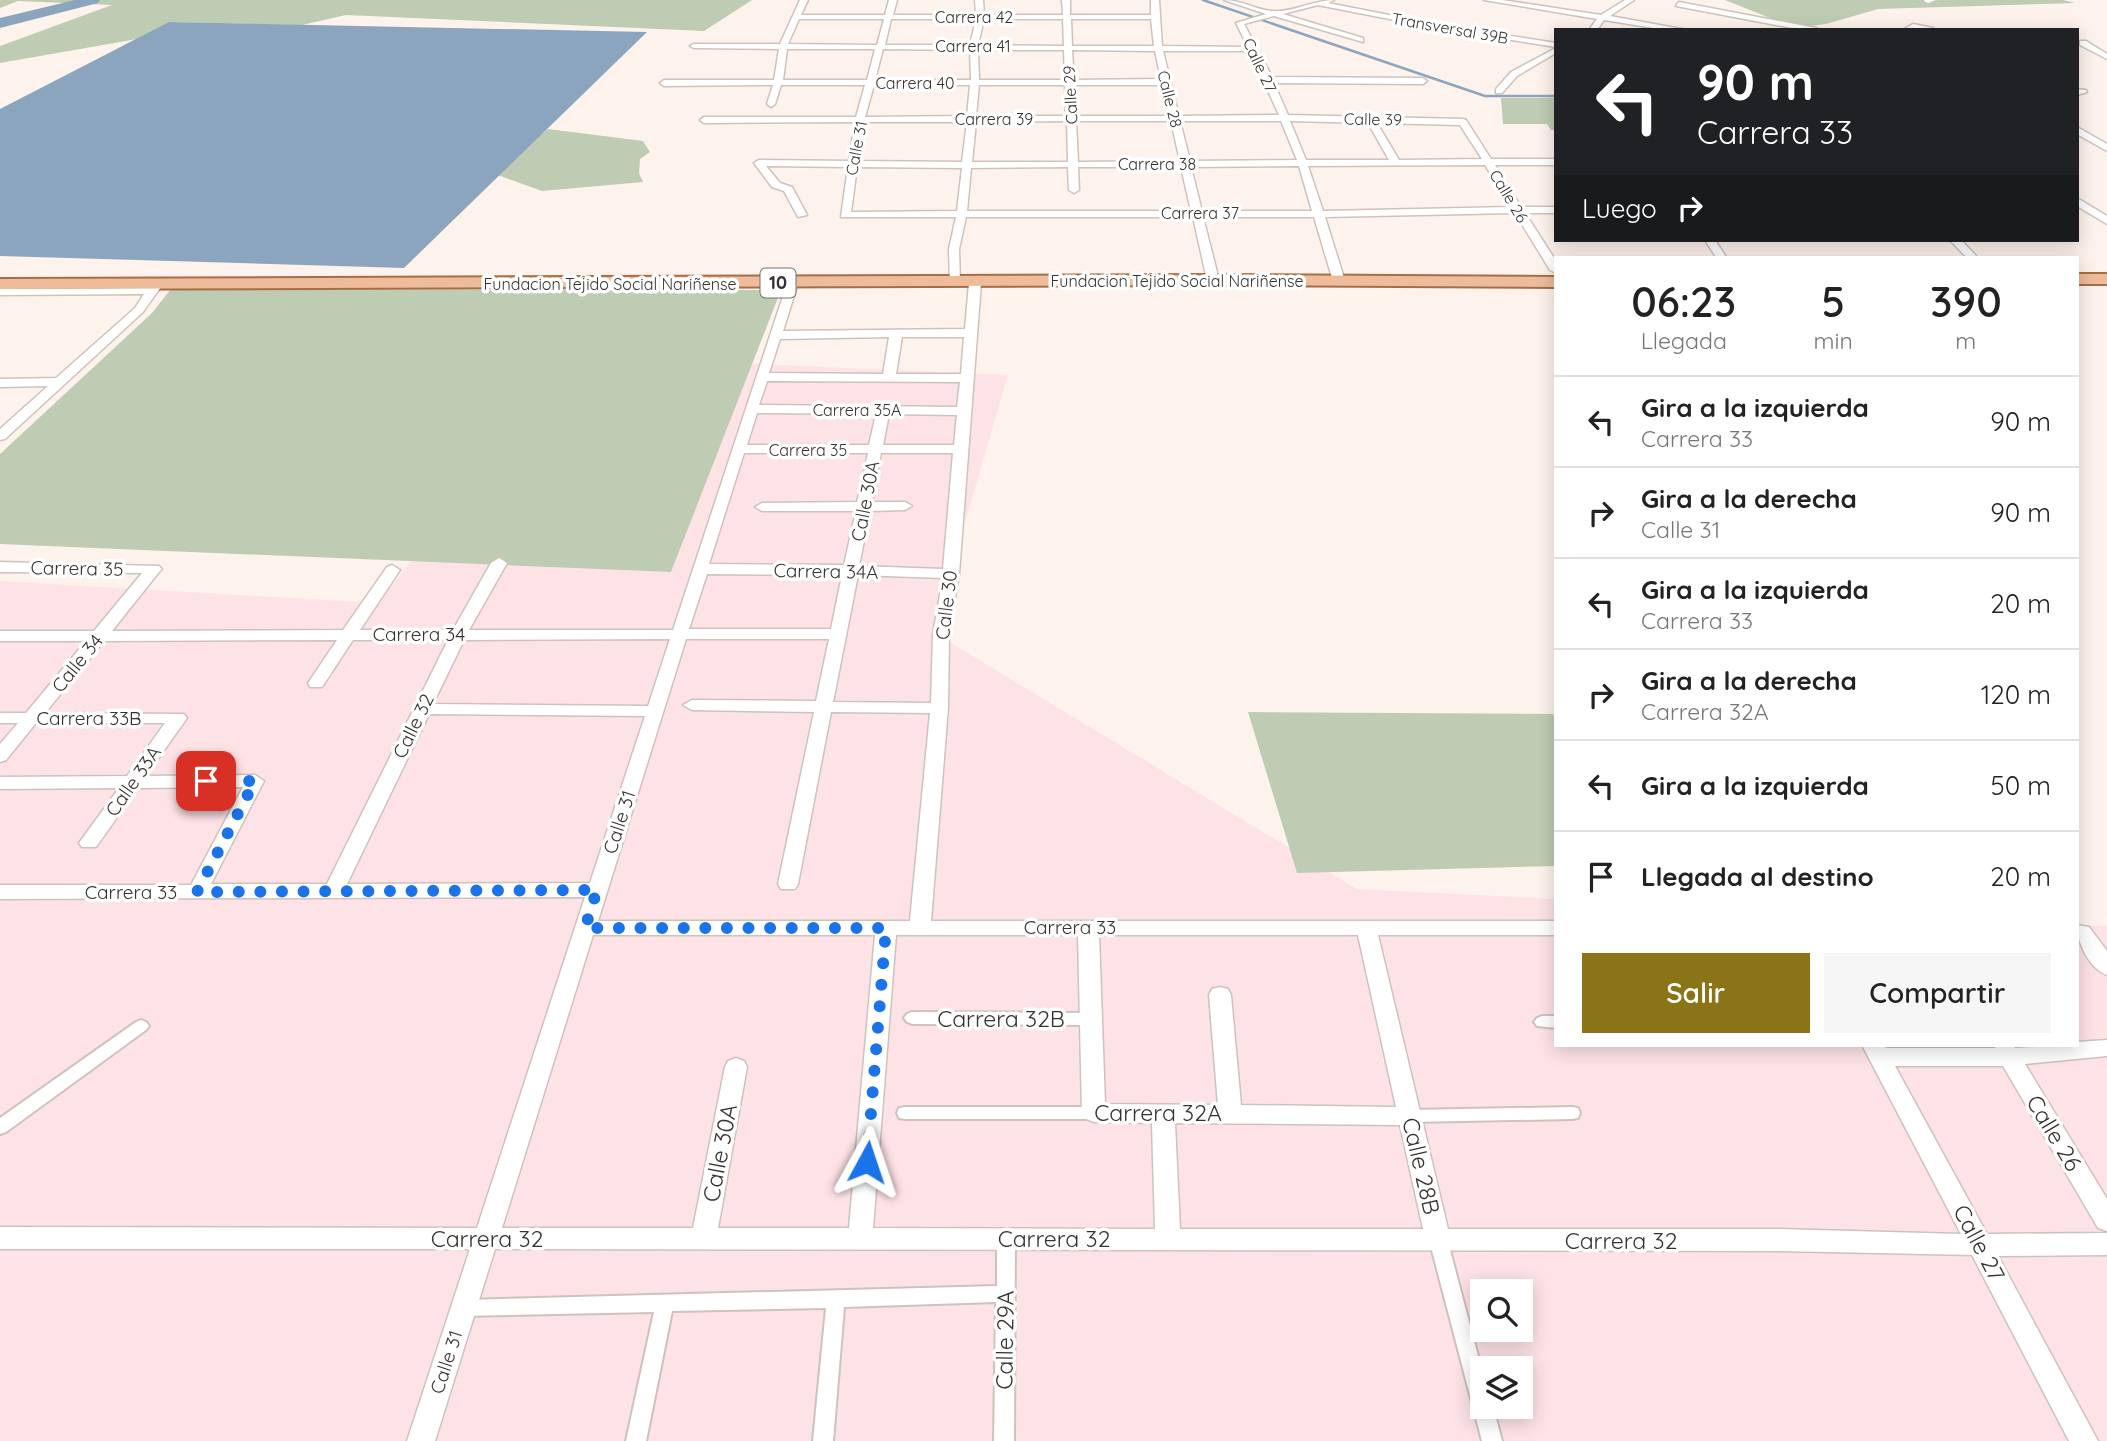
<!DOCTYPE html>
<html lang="es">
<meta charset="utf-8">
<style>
:root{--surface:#fff;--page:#f6f6f6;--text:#222;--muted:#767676;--line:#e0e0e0;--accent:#8b7417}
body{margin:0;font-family:Quicksand,sans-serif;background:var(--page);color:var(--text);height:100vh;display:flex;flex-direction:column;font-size:26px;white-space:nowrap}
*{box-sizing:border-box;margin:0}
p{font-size:23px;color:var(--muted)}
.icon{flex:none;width:38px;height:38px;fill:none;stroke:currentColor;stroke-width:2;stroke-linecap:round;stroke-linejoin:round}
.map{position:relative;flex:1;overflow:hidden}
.drawer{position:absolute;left:1554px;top:256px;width:525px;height:791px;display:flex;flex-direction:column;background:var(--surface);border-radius:0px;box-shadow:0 4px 18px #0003}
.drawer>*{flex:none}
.top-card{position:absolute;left:1554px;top:28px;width:525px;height:214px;border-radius:0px;box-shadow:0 4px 18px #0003;background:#202124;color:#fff;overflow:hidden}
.fabs{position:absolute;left:1470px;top:1279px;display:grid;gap:14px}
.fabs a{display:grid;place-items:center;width:63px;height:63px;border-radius:0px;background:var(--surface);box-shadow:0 4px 18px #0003;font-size:35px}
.pin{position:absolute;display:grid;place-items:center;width:60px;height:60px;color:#fff;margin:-30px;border-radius:14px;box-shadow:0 4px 10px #0006}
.me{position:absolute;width:77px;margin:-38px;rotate:5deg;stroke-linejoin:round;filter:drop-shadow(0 0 5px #0008)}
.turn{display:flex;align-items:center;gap:24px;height:147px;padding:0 28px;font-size:32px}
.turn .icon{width:91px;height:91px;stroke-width:2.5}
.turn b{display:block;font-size:49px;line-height:60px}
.then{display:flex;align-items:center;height:66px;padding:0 28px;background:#0003;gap:14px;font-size:26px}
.eta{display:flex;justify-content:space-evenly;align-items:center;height:119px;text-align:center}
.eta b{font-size:42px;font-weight:600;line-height:49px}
.cta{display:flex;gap:14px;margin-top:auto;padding:14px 28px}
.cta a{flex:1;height:80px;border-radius:0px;background:var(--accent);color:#fff;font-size:28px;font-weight:600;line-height:80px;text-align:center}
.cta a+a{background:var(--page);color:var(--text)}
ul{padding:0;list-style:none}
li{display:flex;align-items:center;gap:21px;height:91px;padding:0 28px;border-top:2px solid var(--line)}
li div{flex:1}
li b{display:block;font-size:26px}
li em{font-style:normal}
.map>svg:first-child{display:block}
</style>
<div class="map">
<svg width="2107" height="1441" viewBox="0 0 2107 1441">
<rect width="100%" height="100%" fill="#fef2ec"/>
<path fill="#fee3e6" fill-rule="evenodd" d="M575,356L1008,375L933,632L1357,889L1556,899V1045H2077V925L2107,926V1441H0V581L378,603ZM1482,1292H1521V1330H1482ZM1482,1368H1521V1407H1482Z"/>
<g fill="#bdccb2">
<polygon points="0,0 752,0 704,31 346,15 302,25 170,22 137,39 0,63 0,46 112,5 18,1 0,8"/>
<polygon points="1725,0 2063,0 2075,3 1878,9 1826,24 1795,28"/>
<polygon points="1501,98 1556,98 1556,130 1551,130 1547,124 1503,124"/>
<polygon points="548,129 643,141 650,152 640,159 639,173 643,182 542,191 492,173"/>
<polygon points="171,289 781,290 671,572 0,544 0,454 152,313"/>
<polygon points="1248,712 1553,714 1556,720 1556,866 1297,873"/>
</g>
<polygon fill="#8ca5bf" points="169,22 647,32 404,268 0,256 0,109"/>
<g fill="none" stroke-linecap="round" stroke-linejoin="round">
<polyline stroke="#8ca5bf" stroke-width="2.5" points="1203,0 1485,96 1556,96"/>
<polygon fill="#8ca5bf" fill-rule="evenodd" points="75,0 100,0 98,3 0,28 0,18"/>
<g stroke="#cec2bc" stroke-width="4">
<g id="pedestrian">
<polygon points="912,1012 1091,1013 1096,1015 1099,1019 1096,1023 1091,1025 912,1024 907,1022 904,1018 907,1014"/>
<polygon points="1542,1016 1556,1016 1556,1028 1537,1026 1534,1022 1537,1018"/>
<polygon points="141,1020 146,1022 149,1026 146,1030 6,1132 0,1134 0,1118 136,1022"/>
<polygon points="905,1107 1094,1107 1100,1108 1102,1113 1100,1118 1094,1119 905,1119 899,1118 897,1113 899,1108"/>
<polygon points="1572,1107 1578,1108 1580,1113 1578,1118 1572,1119 1410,1122 1404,1121 1402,1116 1404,1111 1410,1110"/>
<polygon points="1006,1232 1012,1234 1015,1239 1014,1441 994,1441 996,1302 844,1307 833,1441 813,1441 826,1308 672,1311 646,1441 626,1441 654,1312 464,1316 458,1314 455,1308 458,1302 464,1300 997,1286 997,1239 1000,1234"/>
<polygon points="1438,1232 1444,1234 1447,1239 1482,1371 1482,1407 1493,1407 1502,1441 1482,1441 1429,1239 1432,1234"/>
</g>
</g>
<g stroke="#cec2bc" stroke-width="3">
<g id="minor">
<path d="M800,0H808L801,15H885L889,0H897L893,15H976L975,0H983L984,15H1063L1062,0H1070V15H1151V0H1159L1162,46L1248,47L1236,23L1266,14L1224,0C1242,0 1256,10 1273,11C1291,13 1314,0 1334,0L1328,3L1440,25L1556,43V47L1440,29L1318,5L1283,14L1363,38V42L1274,16L1244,24L1272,77L1423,78L1427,81L1423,84L1274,83L1288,115L1463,119L1466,120L1491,159H1556V165H1495L1521,207H1556V213H1525L1556,261V273L1550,270L1515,213L1325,217L1345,281L1339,284L1333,281L1314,217H1203L1219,280L1213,283L1207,280L1193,217H966L959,249L960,283L950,285L949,249L956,217H841L848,167L766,166L780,183L792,187L807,215L798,217L784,191L772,187L754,163L759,160L849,161L855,122L704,123L700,120L704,117H856L865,85H781L775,104L771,107L767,104L773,85L664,86L660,83L664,80H774L779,49L694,48L690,46L694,44H780ZM799,19H884L877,45L788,44ZM891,19H976L970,45H885ZM984,19H1063L1064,46L978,45ZM1071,19H1151L1154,46H1072ZM787,49H875L867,80H783ZM883,49L970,50L971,80H875ZM978,50H1064L1065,80H979ZM1072,50L1155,51L1161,79L1074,80ZM1163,51H1250L1279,115L1179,116ZM874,85H970L967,116L865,117ZM979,85H1065L1066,116H976ZM1074,85H1162L1170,116H1075ZM1067,121L1068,162H972L976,122ZM1076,121H1171L1180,161L1078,162ZM1180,121H1281L1297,160L1190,161ZM1290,121L1368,123L1389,160H1306ZM864,122H967L962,162L858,161ZM1377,123L1460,125L1482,159L1399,160ZM1485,165L1511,207L1323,211L1308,166ZM1299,166L1312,211H1202L1191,167ZM857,167L962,168L957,211L851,212ZM1068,167L1069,190L1074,193L1079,190L1078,167H1181L1191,211H967L971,168Z"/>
<polygon points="1484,0 1502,0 1601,15 1625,0 1634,0 1610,16 1687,30 1666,30 1604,20 1597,30 1589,30 1597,19"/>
<polygon points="1936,0 1928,3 1924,1 1925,0"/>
<polygon points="1679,2 1816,28 1820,30 1803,30 1676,6"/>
<polygon points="1913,24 1933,28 1934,30 1903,30"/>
<polygon points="2080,41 2086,41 2107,54 2107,59 2080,45"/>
<polygon points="1556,48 1556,53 1517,76 1502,93 1496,93 1496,89 1511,72"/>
<polygon points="2077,89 2086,90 2087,92 2077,95"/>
<polygon points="2077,127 2107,144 2107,151 2077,134"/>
<polygon points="2077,198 2107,216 2107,224 2077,206"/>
<polygon points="1705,240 1715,240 1726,257 1716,257"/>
<polygon points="1950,240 1961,240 1977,257 1966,257"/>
<polygon points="157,281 163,284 143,312 5,439 0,440 0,429 48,386 0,387 0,379 56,378 135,308 144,294 0,295 0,289 149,288"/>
<path d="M788,281L798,283L783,331L965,329L969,283L975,280L981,283L959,574L949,634L948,708L931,921H1556V935H1378L1448,1229H1780L1961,1234L1862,1045H1884L1886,1048H1995L1997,1045H2013L2015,1048L2077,1045V1042L2107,1040V1056L2025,1064L2107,1199V1231L2098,1228L2003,1066H1895L1987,1234L2107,1233V1255L1998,1256L2098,1441H2069L1972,1255L1780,1251L495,1249L435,1441H407L470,1249H0V1227L477,1228L585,897L0,899V885H191L243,787L138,788L96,847H82L79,843L119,788L0,789V777L127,776L165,723H36L6,760L0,762V744L18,723H0V713H26L86,641H0V631H94L142,573L0,572V562L159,566L162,569L159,572L112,631L343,630L387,567L392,565L400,570L360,630H453L491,563L499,558L507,563L469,630H673ZM889,337L883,374L769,373L780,339ZM902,337H964L961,374H896ZM767,381L960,382L957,407L759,405ZM757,413L876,414L869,445H747ZM889,414L957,415L954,445H883ZM744,453H868L857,502L762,503L755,507L762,511H856L844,565L709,564ZM881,453H953L943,569L859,566L870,511L905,510L912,506L905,502H872ZM707,574L842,575L831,629H689ZM858,575L943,578L933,634L931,703L833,702ZM670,639L648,706L433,704L464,640ZM686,639H829L816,701L692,700L683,705L692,710L814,712L778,884L781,889H795L798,884L831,712L930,713L910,921H598ZM337,640L308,683L310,687H322L353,640H448L327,884H211L264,781L255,775L146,776L187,718L184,714L45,713L104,641ZM429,714L645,716L590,883L347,884ZM593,935H875L849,1228H718L747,1067L744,1061L736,1058L728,1061L725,1067L693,1228H502ZM896,935H1078L1082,1113L1086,1119L1094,1122L1152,1123L1155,1229L873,1228ZM1099,935H1358L1396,1107L1241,1105L1231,995L1228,989L1220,987L1212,989L1209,995L1218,1105L1105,1104ZM1175,1123L1400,1125L1423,1229H1180Z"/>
<path d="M2077,925L2089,927L2107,951V975C2089,969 2077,942 2077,925Z"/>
</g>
</g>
<g stroke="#a66e48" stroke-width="4">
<g id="primary">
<rect x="2077" y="274" width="30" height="10"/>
<polygon points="1213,275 1556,277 1556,287 1213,285 0,289 0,279"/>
</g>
</g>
<use href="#pedestrian" fill="#fff" fill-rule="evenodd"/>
<use href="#minor" fill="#fff" fill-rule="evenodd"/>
<use href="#primary" fill="#eebc9a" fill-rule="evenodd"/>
</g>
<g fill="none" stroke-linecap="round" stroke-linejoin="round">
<polyline stroke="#1a73e8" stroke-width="12" stroke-dasharray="0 21.6" points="206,781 255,781 197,892 597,890 585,928 886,928 867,1162"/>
</g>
<g text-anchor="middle" stroke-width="7" stroke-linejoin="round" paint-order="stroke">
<g font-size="16" fill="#36322f" stroke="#fff">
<text x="974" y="23">Carrera 42</text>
<text transform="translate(1450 28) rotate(10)" y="6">Transversal 39B</text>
<text x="973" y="52">Carrera 41</text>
<text transform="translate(1260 65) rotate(65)" y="6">Calle 27</text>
<text x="915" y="89">Carrera 40</text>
<text transform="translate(1070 95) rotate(-93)" y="6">Calle 29</text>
<text transform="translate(1170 99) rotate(76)" y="6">Calle 28</text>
<text x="994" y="125">Carrera 39</text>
<text transform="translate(1373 119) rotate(1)" y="6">Calle 39</text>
<text transform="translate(856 148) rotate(-79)" y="6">Calle 31</text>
<text x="1157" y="170">Carrera 38</text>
<text transform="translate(1509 196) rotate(59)" y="6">Calle 26</text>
<text x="1200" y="219">Carrera 37</text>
<text x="1177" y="287">Fundacion Tejido Social Nariñense</text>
<text x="610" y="290">Fundacion Tejido Social Nariñense</text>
<text x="857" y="416">Carrera 35A</text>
<text x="808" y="456">Carrera 35</text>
</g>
<rect fill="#fff" stroke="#72706d" stroke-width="2" x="760.5" y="268.5" width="35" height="29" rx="5"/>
<g font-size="18" font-weight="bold" fill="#36322f">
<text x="778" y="289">10</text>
</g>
<g font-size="19" fill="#36322f" stroke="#fff">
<text transform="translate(865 501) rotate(-79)" y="7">Calle 30A</text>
<text transform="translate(77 568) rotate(1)" y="7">Carrera 35</text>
<text transform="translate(826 571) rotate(1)" y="7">Carrera 34A</text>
<text transform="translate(946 605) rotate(-83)" y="7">Calle 30</text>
<text x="419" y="641">Carrera 34</text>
<text transform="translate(77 663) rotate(-51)" y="7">Calle 34</text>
<text x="89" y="725">Carrera 33B</text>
<text transform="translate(413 726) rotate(-64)" y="7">Calle 32</text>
<text transform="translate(133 781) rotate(-55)" y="7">Calle 33A</text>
<text transform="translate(619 822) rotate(-72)" y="7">Calle 31</text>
<text x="131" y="899">Carrera 33</text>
<text x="1070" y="934">Carrera 33</text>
<text transform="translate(446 1362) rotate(-72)" y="7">Calle 31</text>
</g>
<g font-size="23" fill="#36322f" stroke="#fff">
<text x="1001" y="1027">Carrera 32B</text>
<text x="1158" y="1121">Carrera 32A</text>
<text transform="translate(2054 1133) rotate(59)" y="8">Calle 26</text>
<text transform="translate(720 1153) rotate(-79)" y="8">Calle 30A</text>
<text transform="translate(1421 1166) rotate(77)" y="8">Calle 28B</text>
<text x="487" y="1247">Carrera 32</text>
<text x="1054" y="1247">Carrera 32</text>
<text x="1621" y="1249">Carrera 32</text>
<text transform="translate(1979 1243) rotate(62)" y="8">Calle 27</text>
<text transform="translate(1005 1340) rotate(-89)" y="8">Calle 29A</text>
</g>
</g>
</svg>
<div class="fabs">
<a><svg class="icon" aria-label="search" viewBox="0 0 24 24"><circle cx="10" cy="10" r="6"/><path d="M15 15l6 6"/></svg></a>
<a><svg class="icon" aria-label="layers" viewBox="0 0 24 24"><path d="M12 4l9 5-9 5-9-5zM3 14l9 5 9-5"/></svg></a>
</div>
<div class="pin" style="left:206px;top:781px;background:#d93025"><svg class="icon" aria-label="arrive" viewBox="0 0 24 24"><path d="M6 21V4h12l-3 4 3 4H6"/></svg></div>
<svg class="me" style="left:867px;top:1162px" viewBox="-20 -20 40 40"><path d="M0-17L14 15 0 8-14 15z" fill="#1a73e8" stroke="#fff" stroke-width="4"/></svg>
<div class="top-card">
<div class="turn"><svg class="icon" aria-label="left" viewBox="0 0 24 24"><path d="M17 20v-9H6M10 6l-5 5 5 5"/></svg><div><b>90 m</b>Carrera 33</div></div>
<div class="then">Luego<svg class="icon" aria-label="right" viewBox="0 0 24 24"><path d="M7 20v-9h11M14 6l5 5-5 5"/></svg></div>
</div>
<section class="drawer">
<div class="eta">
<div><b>06:23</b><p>Llegada</p></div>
<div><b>5</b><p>min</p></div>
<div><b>390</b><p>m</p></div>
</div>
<ul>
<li><svg class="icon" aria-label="left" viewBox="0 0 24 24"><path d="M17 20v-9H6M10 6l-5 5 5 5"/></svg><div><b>Gira a la izquierda</b><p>Carrera 33</p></div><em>90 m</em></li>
<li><svg class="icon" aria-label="right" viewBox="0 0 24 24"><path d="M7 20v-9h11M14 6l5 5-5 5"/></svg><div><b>Gira a la derecha</b><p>Calle 31</p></div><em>90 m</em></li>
<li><svg class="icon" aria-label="left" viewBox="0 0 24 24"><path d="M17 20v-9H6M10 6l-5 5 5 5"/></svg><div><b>Gira a la izquierda</b><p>Carrera 33</p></div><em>20 m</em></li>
<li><svg class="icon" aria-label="right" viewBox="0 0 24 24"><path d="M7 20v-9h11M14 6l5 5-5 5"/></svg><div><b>Gira a la derecha</b><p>Carrera 32A</p></div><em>120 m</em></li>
<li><svg class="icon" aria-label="left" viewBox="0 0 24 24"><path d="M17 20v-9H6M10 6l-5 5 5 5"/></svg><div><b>Gira a la izquierda</b></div><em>50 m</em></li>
<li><svg class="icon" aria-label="arrive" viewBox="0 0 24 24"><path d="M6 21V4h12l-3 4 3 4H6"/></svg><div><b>Llegada al destino</b></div><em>20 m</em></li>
</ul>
<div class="cta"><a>Salir</a><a>Compartir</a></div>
</section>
</div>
